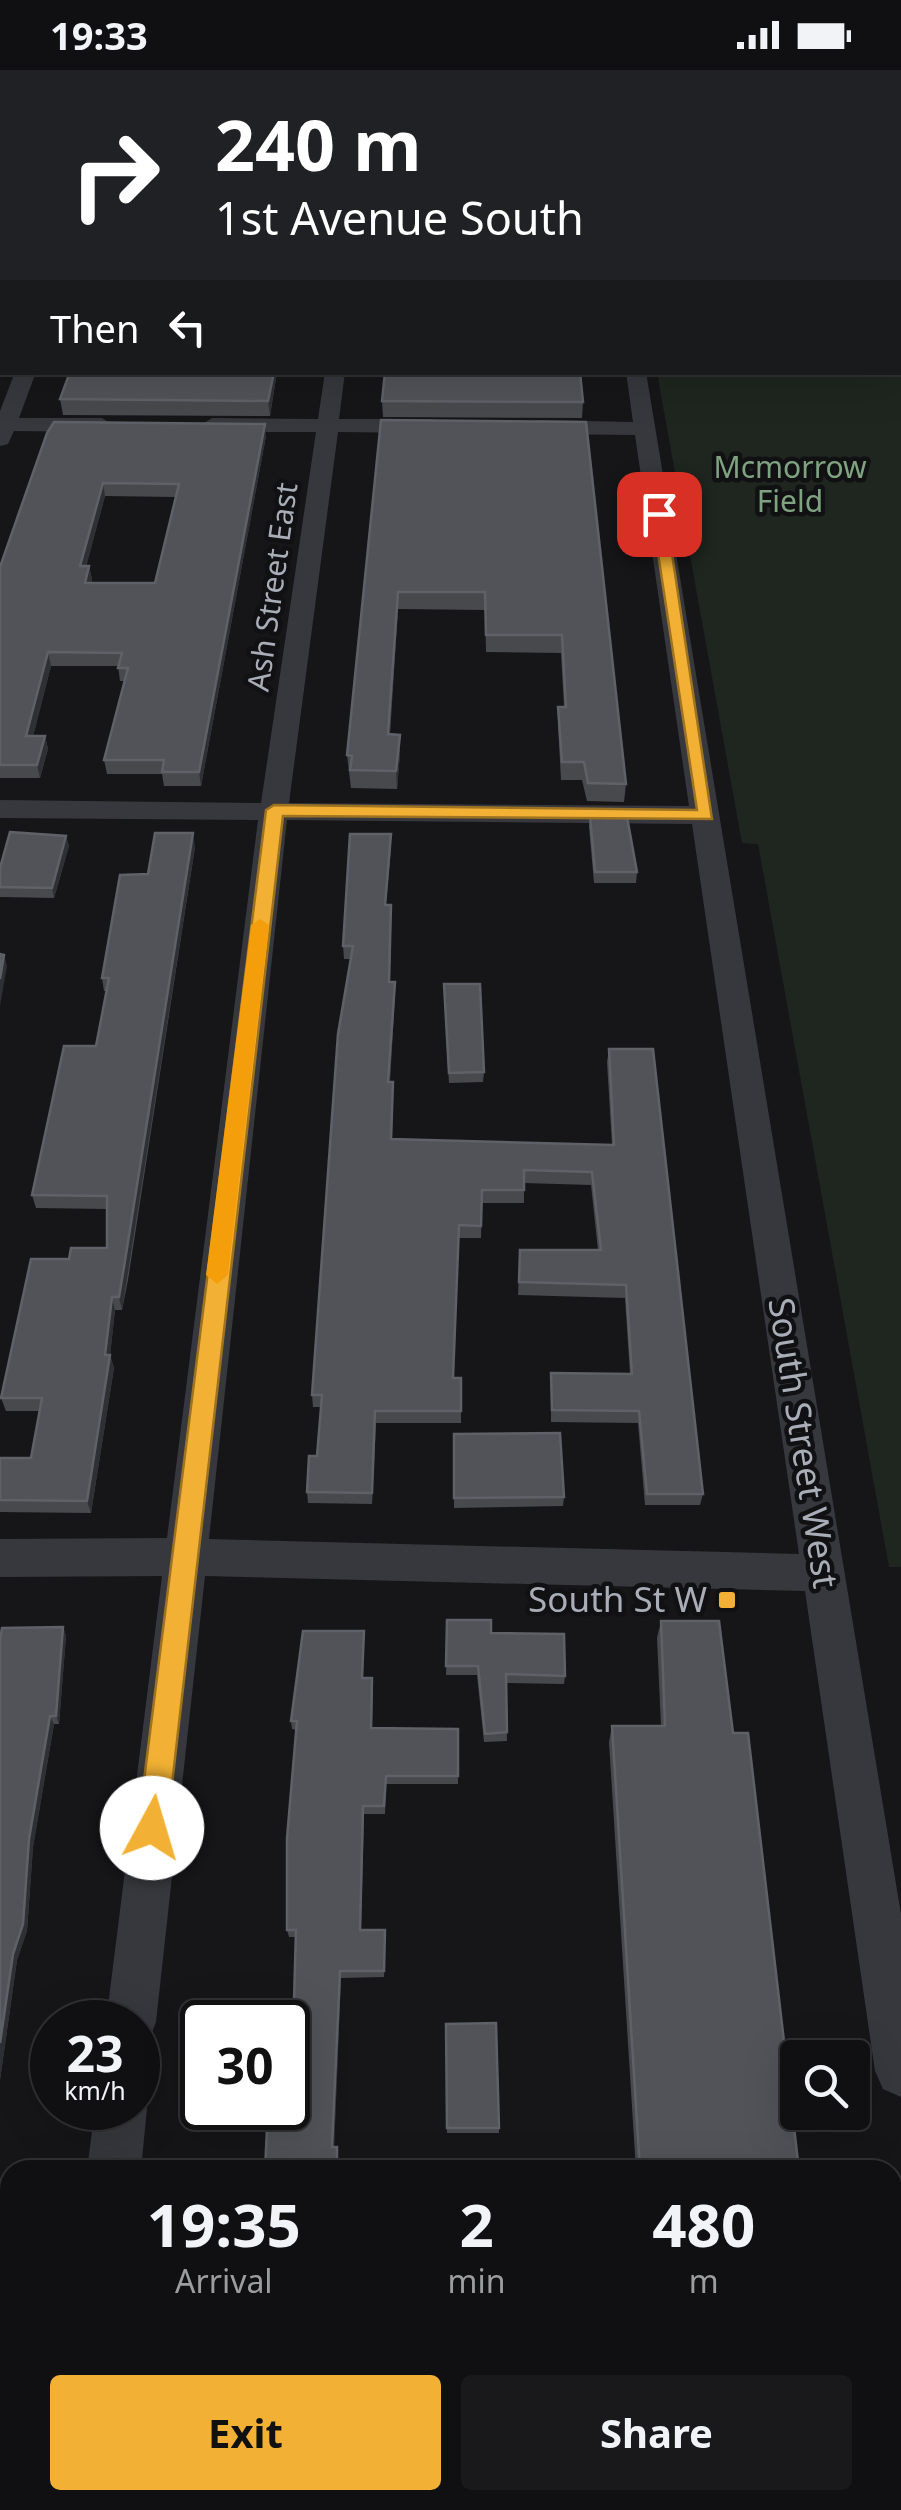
<!DOCTYPE html>
<style>
:root{--surface:#101012;--page:#19191b;--text:#f1f3f6;--muted:#9c9d9f;--line:#303032;--accent:#f2b134}
body{margin:0;font-family:"Noto Sans",sans-serif;background:var(--page);color:var(--text);height:100vh;display:flex;flex-direction:column;font-size:38px;white-space:nowrap}
*{box-sizing:border-box;margin:0}
p{font-size:32px;color:var(--muted)}
.icon{flex:none;width:55px;height:55px;fill:none;stroke:currentColor;stroke-width:2;stroke-linecap:round;stroke-linejoin:round}
.map{position:relative;flex:1;overflow:hidden}
.side{position:absolute;left:0px;top:2090px;width:902px;height:350px;display:flex;flex-direction:column;background:var(--surface);border-radius:30px 30px 0 0;box-shadow:0 10px 40px #0002,0 0 0 2px var(--line)}
.side>*{flex:none}
.banner{position:absolute;left:0px;top:0px;width:902px;height:305px;box-shadow:0 10px 40px #0002,0 0 0 2px var(--line);background:#202124;color:#fff;overflow:hidden}
.fabs{position:absolute;left:780px;top:1970px;display:grid;gap:20px}
.fabs a{display:grid;place-items:center;width:90px;height:90px;border-radius:10px;background:var(--surface);box-shadow:0 10px 40px #0002,0 0 0 2px var(--line);font-size:50px}
.speed{position:absolute;left:30px;top:1930px;display:flex;gap:20px;font-size:50px;font-weight:700;text-align:center}
.speed>*{display:grid;place-content:center;width:130px;height:130px;border-radius:50%;background:var(--surface);box-shadow:0 10px 40px #0002,0 0 0 2px var(--line);line-height:1}
.speed small{font-size:25px;font-weight:400}
.speed .limit{border:5px solid #111;border-radius:15px;background:#fff;color:#111}
.pin{position:absolute;display:grid;place-items:center;width:85px;height:85px;color:#fff;margin:-42px;border-radius:20px;box-shadow:0 5px 15px #0006}
.me{position:absolute;width:110px;margin:-55px;rotate:6deg;stroke-linejoin:round;filter:drop-shadow(0 0 8px #0008)}
.turn{display:flex;align-items:center;gap:35px;height:210px;padding:0 50px;font-size:45px}
.turn .icon{width:130px;height:130px;stroke-width:2.5}
.turn b{display:block;font-size:70px;line-height:85px}
.then{display:flex;align-items:center;height:95px;padding:0 50px;background:#0003;gap:20px;font-size:38px}
.eta{display:flex;justify-content:space-evenly;align-items:center;height:170px;text-align:center}
.eta b{font-size:60px;font-weight:700;line-height:70px}
.action{display:flex;gap:20px;margin-top:auto;padding:20px 50px}
.action a{flex:1;height:115px;border-radius:10px;background:var(--accent);color:#111;font-size:40px;font-weight:700;line-height:115px;text-align:center}
.action a+a{background:var(--page);color:var(--text)}
.status{display:flex;justify-content:space-between;align-items:center;height:70px;padding:0 50px;background:var(--surface);direction:ltr}
.status svg{height:28px;fill:currentColor}
.map>svg:first-child{display:block}
</style>
<div class="status"><b>19:33</b><svg viewBox="0 0 49 12"><path d="M0 12V9h3v3zM5 12V6h3v6zM10 12V3h3v9zM15 12V0h3v12zM26 1h20v11H26zM47 4h2v5h-2z"/></svg></div>
<div class="map">
<svg width="901" height="2440" viewBox="0 0 901 2440">
<rect width="100%" height="100%" fill="#161618"/>
<polygon fill="#1e261f" points="901,131 901,1497 889,1497 758,774 742,773 657,303 900,302"/>
<g fill="none" stroke-linecap="round" stroke-linejoin="round">
<g fill="#37383d" fill-rule="evenodd">
<polygon points="2,15 2,29 0,30 0,16"/>
<rect x="0" y="114" width="2" height="10"/>
<rect x="900" y="119" width="1" height="10"/>
<polygon points="15,302 36,302 19,348 102,348 113,355 102,362 14,361 8,374 0,376 0,341"/>
<path d="M325,302H345L339,349H432L443,356L432,363L338,362L289,733L689,736L635,365L537,364L526,357L537,350L633,352L626,302H646L901,1844V2027L883,2019L875,2001L805,1521L205,1506L156,1952L149,1970L138,1975V1952H106L162,1506L0,1507V1469L167,1468L258,750L0,748V730L261,733L316,362H212L201,355L212,348L318,349ZM287,750L692,754L799,1484L209,1469Z"/>
<polygon points="138,2019 147,2038 141,2100 87,2100 95,2038 138,2038"/>
<polygon points="47,2430 107,2430 106,2440 46,2440"/>
</g>
</g>
<g fill="#47494d" fill-rule="evenodd">
<polygon points="70,302 277,302 270,346 63,345 60,329"/>
<polygon points="382,331 583,332 582,348 383,347"/>
<polygon points="381,350 586,352 626,714 624,732 587,731 582,710 561,710 558,655 558,637 564,637 561,583 486,582 485,540 398,539 390,664 400,683 397,719 351,718 347,685"/>
<path d="M47,363L266,366L201,716H164L162,704H107L104,690L125,611H120L118,596H51L33,666H45L48,679L40,708H0V497ZM105,426L176,427L155,513H91L92,509L89,496H86Z"/>
<polygon points="590,746 637,802 636,813 594,813 589,757"/>
<polygon points="66,766 69,776 54,828 0,827 0,798"/>
<polygon points="195,777 128,1210 122,1240 115,1240 110,1285 114,1298 91,1443 0,1442 0,1388 31,1388 40,1341 6,1341 1,1328 69,1189 107,1178 107,1139 36,1138 32,1125 96,976 106,921 104,921 102,908 148,804"/>
<polygon points="391,777 386,835 391,848 390,912 395,925 390,1012 393,1025 392,1069 612,1075 607,992 609,979 703,1424 700,1435 645,1435 638,1353 551,1352 551,1303 630,1304 625,1228 518,1225 520,1180 598,1180 591,1115 524,1113 524,1133 482,1133 481,1168 459,1168 453,1308 461,1308 461,1353 376,1353 372,1434 308,1433 307,1422 317,1386 321,1337 313,1337 312,1325 351,889 344,889 343,876"/>
<polygon points="444,925 484,1002 483,1012 449,1013"/>
<polygon points="454,1364 564,1427 563,1436 454,1438"/>
<polygon points="447,1550 491,1563 565,1606 564,1614 506,1613 507,1671 484,1672 477,1605 446,1605"/>
<polygon points="661,1551 733,1663 799,2100 636,2100 609,1672 612,1656 661,1656 657,1568"/>
<polygon points="63,1557 66,1566 59,1654 54,1654 33,1777 27,1861 17,1890 0,2010 0,1570"/>
<polygon points="364,1561 363,1608 373,1617 372,1658 458,1659 458,1714 386,1714 385,1744 364,1744 361,1860 385,1867 384,1907 341,1908 334,2077 337,2077 338,2082 338,2100 265,2100 294,1931 296,1867 289,1867 287,1860 296,1660 292,1659 291,1651"/>
<polygon points="446,1954 499,2058 499,2063 447,2063"/>
</g>
<g fill="#2f3033">
<polygon points="2,205 2,226 0,232 0,211"/>
<polygon points="274,302 277,302 270,346 268,331"/>
<polygon points="265,354 266,366 201,716 199,702"/>
<polygon points="103,413 105,426 83,509 80,496"/>
<polygon points="89,496 92,509 87,526 85,513"/>
<polygon points="398,522 398,539 388,682 388,664"/>
<polygon points="48,582 51,596 30,679 26,666"/>
<polygon points="400,665 400,683 397,719 396,701"/>
<polygon points="45,666 48,679 40,708 37,695"/>
<polygon points="193,763 195,777 122,1240 119,1227"/>
<polygon points="391,764 391,777 385,848 385,835"/>
<polygon points="66,766 69,776 54,828 52,818"/>
<polygon points="4,885 7,896 0,936 0,909"/>
<polygon points="395,912 395,925 389,1024 388,1012"/>
<polygon points="112,1227 115,1240 109,1296 110,1285 114,1298 91,1443 87,1431"/>
<polygon points="375,1341 376,1353 372,1434 372,1423"/>
<polygon points="63,1557 66,1566 59,1654 56,1646"/>
<polygon points="50,1646 54,1654 33,1777 27,1861 17,1890 0,2010 0,1973 29,1769"/>
<polygon points="340,1901 341,1908 334,2082 332,2077"/>
</g>
<g fill="#525359" stroke="#5f6168" stroke-width="2.5" fill-rule="evenodd">
<polygon points="38,0 92,0 91,2 37,2"/>
<polygon points="0,122 2,122 2,205 0,211"/>
<polygon points="70,302 274,302 268,331 60,329"/>
<polygon points="385,302 580,302 583,332 382,331"/>
<polygon points="381,350 586,352 626,714 588,713 584,692 562,692 558,637 566,637 562,565 486,565 485,522 398,522 388,664 400,665 396,701 350,700 352,686 347,685"/>
<path d="M54,352L265,354L199,702H162L164,690H104L128,598H118L122,583L48,582L26,666H45L37,695H0V497L47,363ZM103,413L179,414L155,513H85L89,496H80Z"/>
<polygon points="590,746 627,747 637,802 595,802"/>
<polygon points="10,762 66,766 52,818 0,817 0,798"/>
<polygon points="155,763 193,763 124,1197 119,1227 112,1227 105,1285 110,1285 87,1431 0,1430 0,1388 31,1388 42,1328 1,1328 31,1189 69,1189 71,1178 107,1178 107,1126 32,1125 64,976 96,976 109,908 102,908 120,805 148,804"/>
<polygon points="350,764 391,764 385,835 391,835 389,912 395,912 388,1012 393,1012 391,1069 614,1075 609,979 653,979 703,1424 647,1424 639,1341 552,1340 551,1303 632,1304 626,1215 519,1212 520,1180 601,1180 592,1102 524,1100 524,1120 482,1120 481,1156 459,1155 453,1308 461,1308 461,1341 375,1341 372,1423 307,1422 309,1386 317,1386 322,1325 312,1325 338,964 353,876 343,876"/>
<polygon points="0,884 4,885 0,909"/>
<polygon points="444,914 480,914 484,1002 449,1003"/>
<polygon points="560,1363 564,1427 454,1428 454,1364"/>
<polygon points="447,1550 491,1550 491,1563 564,1564 565,1606 506,1604 507,1662 485,1664 478,1596 446,1596"/>
<polygon points="661,1551 719,1551 733,1663 748,1663 799,2100 640,2100 612,1656 665,1656"/>
<polygon points="63,1557 56,1646 50,1646 29,1769 23,1854 13,1884 0,1973 0,1570 2,1558"/>
<polygon points="303,1561 364,1561 362,1608 372,1608 371,1658 458,1659 458,1706 386,1706 384,1736 363,1736 360,1860 385,1860 384,1901 340,1901 332,2077 337,2077 337,2100 265,2100 268,2038 288,2038 288,1952 272,1952 274,1931 294,1931 296,1860 287,1860 287,1768 297,1651 291,1651"/>
<polygon points="496,1953 499,2058 447,2058 446,1954"/>
<polygon points="325,2431 325,2440 238,2440 238,2432"/>
</g>
<polygon fill="#f2b134" stroke="#9d7322" stroke-width="2.5" points="659,440 666,444 712,749 283,746 167,1758 162,1768 152,1772 142,1768 138,1758 266,740 274,735 697,740 652,444"/>
<polygon fill="#f59e0b" points="260,849 269,855 228,1205 217,1214 206,1205 251,855"/>
<rect fill="#f2b134" stroke="#111113" stroke-width="4" x="717" y="1520" width="20" height="20" rx="5"/>
<g text-anchor="middle" stroke-width="9" stroke-linejoin="round" paint-order="stroke">
<g font-size="30" fill="#7fa381" stroke="#111113">
<text x="790" y="408">Mcmorrow<tspan x="790" dy="34">Field</tspan></text>
</g>
<g font-size="30" fill="#a8adb8" stroke="#111113">
<text transform="translate(273 517) rotate(-82)" y="10">Ash Street East</text>
</g>
<g font-size="35" fill="#a8adb8" stroke="#111113">
<text transform="translate(803 1373) rotate(81)" y="12">South Street West</text>
</g>
<g font-size="35" fill="#a8adb8" stroke="#111113" text-anchor="end">
<text x="707" y="1542">South St W</text>
</g>
</g>
</svg>
<div class="fabs">
<a><svg class="icon" aria-label="search" viewBox="0 0 24 24"><circle cx="10" cy="10" r="6"/><path d="M15 15l6 6"/></svg></a>
</div>
<div class="speed"><div>23<small>km/h</small></div><div class="limit">30</div></div>
<div class="pin" style="left:659px;top:444px;background:#d93025"><svg class="icon" aria-label="arrive" viewBox="0 0 24 24"><path d="M6 21V4h12l-3 4 3 4H6"/></svg></div>
<svg class="me" style="left:152px;top:1758px" viewBox="-20 -20 40 40"><circle r="19" fill="#fff"/><path d="M0-13L10 11 0 6-10 11z" fill="#f2b134"/></svg>
<div class="banner">
<div class="turn"><svg class="icon" aria-label="right" viewBox="0 0 24 24"><path d="M7 20v-9h11M14 6l5 5-5 5"/></svg><div><b>240 m</b>1st Avenue South</div></div>
<div class="then">Then<svg class="icon" aria-label="left" viewBox="0 0 24 24"><path d="M17 20v-9H6M10 6l-5 5 5 5"/></svg></div>
</div>
<section class="side">
<div class="eta">
<div><b>19:35</b><p>Arrival</p></div>
<div><b>2</b><p>min</p></div>
<div><b>480</b><p>m</p></div>
</div>
<div class="action"><a>Exit</a><a>Share</a></div>
</section>
</div>
